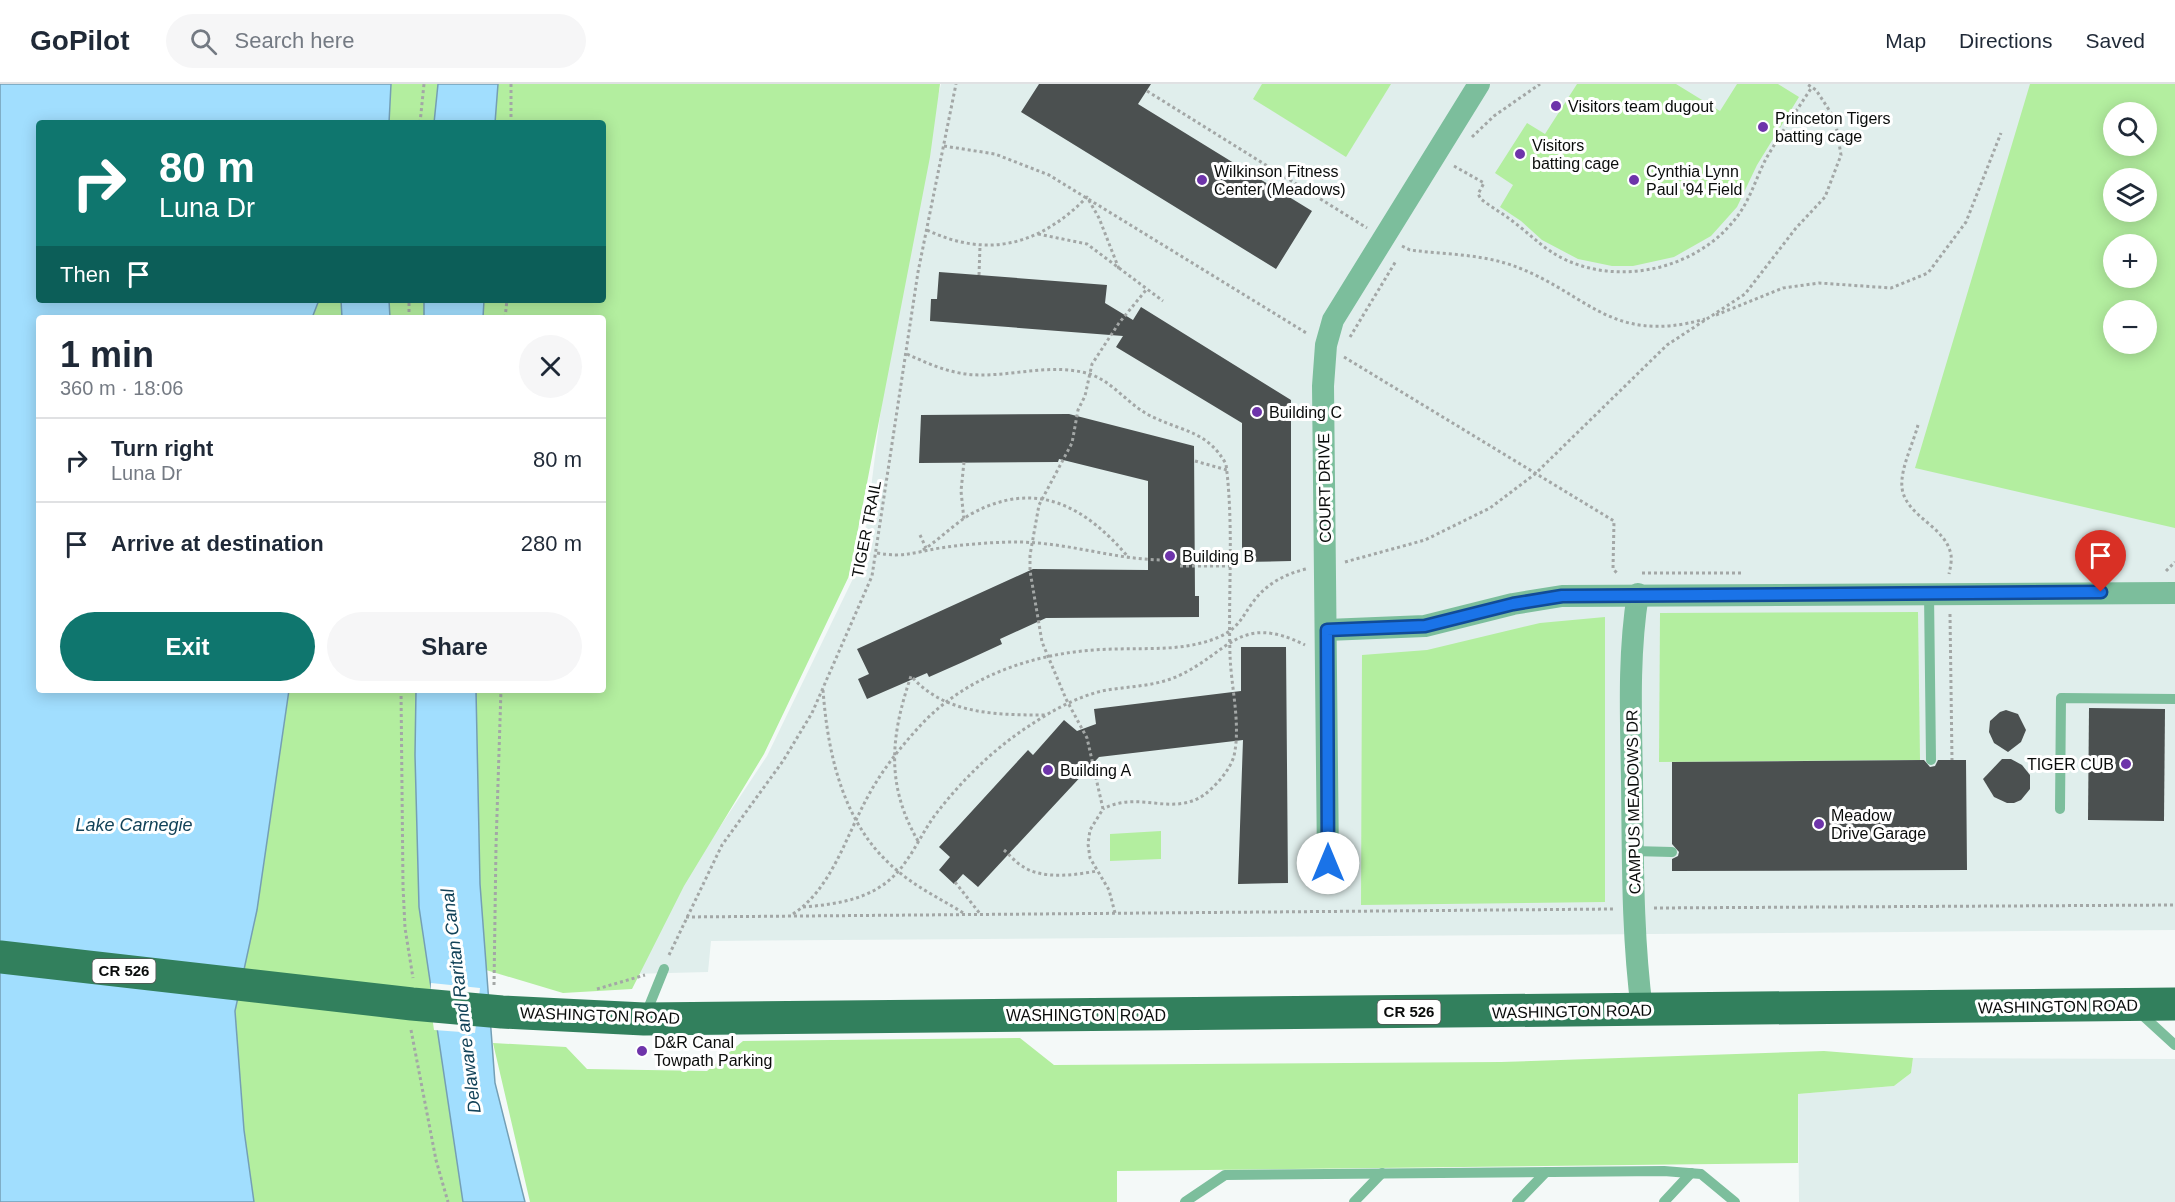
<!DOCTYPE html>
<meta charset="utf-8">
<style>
:root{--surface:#fff;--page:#f6f6f7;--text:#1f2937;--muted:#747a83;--line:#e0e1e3;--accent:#0f766e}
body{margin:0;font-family:Arial,sans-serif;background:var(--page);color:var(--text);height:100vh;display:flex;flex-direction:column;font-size:22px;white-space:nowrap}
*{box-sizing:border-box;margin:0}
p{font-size:20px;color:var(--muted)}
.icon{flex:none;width:33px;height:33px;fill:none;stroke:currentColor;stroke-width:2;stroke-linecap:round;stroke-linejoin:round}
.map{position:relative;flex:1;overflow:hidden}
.drawer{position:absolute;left:36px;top:231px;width:570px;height:378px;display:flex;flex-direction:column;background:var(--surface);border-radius:6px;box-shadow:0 3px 15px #0003}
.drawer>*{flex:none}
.guide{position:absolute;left:36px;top:36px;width:570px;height:183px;border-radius:6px;box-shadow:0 3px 15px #0003;background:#0f766e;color:#fff;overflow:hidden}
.fabs{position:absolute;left:2103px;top:18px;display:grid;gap:12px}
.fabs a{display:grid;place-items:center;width:54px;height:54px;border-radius:50%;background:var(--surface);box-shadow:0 3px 15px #0003;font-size:30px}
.pin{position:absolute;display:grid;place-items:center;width:51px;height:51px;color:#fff;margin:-62px -26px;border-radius:50% 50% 50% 0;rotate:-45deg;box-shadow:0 0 6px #0007}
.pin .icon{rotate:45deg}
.me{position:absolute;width:66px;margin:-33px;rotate:0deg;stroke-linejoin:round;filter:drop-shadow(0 0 4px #0008)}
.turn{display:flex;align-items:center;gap:21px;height:126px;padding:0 24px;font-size:27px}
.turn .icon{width:78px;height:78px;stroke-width:2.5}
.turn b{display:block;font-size:42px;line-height:51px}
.then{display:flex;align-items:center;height:57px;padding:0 24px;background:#0003;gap:12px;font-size:22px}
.round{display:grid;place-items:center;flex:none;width:63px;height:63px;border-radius:32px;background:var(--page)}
.overview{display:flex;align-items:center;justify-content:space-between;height:102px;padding:0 24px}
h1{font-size:36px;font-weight:700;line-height:45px}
.action{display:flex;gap:12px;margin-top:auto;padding:12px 24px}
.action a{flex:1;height:69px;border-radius:36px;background:var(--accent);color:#fff;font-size:24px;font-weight:700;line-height:69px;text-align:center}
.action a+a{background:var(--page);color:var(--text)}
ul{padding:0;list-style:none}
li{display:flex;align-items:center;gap:18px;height:84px;padding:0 24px;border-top:2px solid var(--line)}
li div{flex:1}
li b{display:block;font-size:22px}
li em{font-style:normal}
header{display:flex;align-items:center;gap:36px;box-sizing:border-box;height:84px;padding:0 30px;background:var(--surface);border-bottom:2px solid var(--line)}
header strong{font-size:28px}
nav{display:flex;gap:33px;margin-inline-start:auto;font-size:21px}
.search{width:420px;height:54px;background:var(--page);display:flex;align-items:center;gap:15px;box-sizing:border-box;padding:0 21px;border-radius:33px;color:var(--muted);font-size:22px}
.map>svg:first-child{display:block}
</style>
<header>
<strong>GoPilot</strong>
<div class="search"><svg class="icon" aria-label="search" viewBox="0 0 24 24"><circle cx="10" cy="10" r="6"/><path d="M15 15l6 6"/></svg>Search here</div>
<nav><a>Map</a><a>Directions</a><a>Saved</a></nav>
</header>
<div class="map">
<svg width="2175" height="1118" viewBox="0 0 2175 1118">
<rect width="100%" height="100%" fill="#f4f9f8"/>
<g fill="#e0eeec" fill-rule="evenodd">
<path d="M941,0H2175V846L711,857L708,888L631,890L662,830L767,672L862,476L902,157ZM2114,28H2146V62H2114ZM2114,94H2146V128H2114ZM2114,160H2146V194H2114ZM2114,226H2146V260H2114Z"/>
<polygon points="1913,974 2175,975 2175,1118 1799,1118 1798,1010 1894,1002 1911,989"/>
</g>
<g fill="#b3ee9f" fill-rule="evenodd">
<polygon points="391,0 438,0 434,39 389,39"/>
<polygon points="498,0 940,0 930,73 849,492 764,670 684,802 632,905 563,909 486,886 480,800 476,606 603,606 603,234 483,234 484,216 603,216 603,39 495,39"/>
<polygon points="1262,0 1391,0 1346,73 1253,15"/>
<polygon points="1577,0 1676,0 1720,27 1737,0 1778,0 1799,13 1757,81 1737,123 1711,152 1674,173 1633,182 1612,182 1578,175 1542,156 1521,137 1500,123 1513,101 1495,89 1527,39 1545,50"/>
<path d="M2030,0H2175V444L1915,384ZM2114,28H2146V62H2114ZM2114,94H2146V128H2114ZM2114,160H2146V194H2114ZM2114,226H2146V260H2114Z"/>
<polygon points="319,216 341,216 342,234 312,234"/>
<polygon points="389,216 424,216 424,234 390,234"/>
<polygon points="1918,528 1920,676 1659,678 1660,529"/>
<polygon points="1605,533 1605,818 1361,821 1362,571 1427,566 1540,539"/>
<polygon points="289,606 416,606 415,671 419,823 463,1118 254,1118 244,1046 235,927 257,826"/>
<polygon points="1161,747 1161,775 1110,777 1110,750"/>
<polygon points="1020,954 1054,981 1501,978 1824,967 1913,974 1911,989 1894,1002 1798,1010 1798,1079 1117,1087 1117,1118 530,1118 493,959 566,963 587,985 707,987 743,957"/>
</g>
<g fill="#a1defe" stroke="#749fb5" stroke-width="1.5">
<polygon points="0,0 391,0 389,39 39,39 39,216 319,216 312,234 39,234 39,606 289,606 257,826 235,927 244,1046 254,1118 0,1118"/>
<polygon points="438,0 498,0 495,39 434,39"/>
<polygon points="341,216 389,216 390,234 342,234"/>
<polygon points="424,216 484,216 483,234 424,234"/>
<polygon points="416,606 476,606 480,800 495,999 525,1118 463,1118 419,823 415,671"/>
</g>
<polygon fill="#f4f9f8" points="431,899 480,904 475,949 434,946 430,918"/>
<g fill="#4b5050">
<polygon points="1039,0 1151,0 1138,20 1312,127 1276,185 1021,28"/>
<polygon points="939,188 1107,201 1105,219 1133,236 1141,223 1291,316 1291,477 1242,478 1242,339 1116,263 1123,252 930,237 931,215 937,215"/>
<polygon points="1069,330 1194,362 1195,512 1199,512 1199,533 1046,534 1000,555 1002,560 963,578 929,593 927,589 867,615 858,595 869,590 857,565 1033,485 1148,486 1148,397 1059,375 1058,378 919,379 921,331"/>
<polygon points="1241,563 1286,563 1288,799 1238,800 1243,656 1099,673 978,803 963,790 954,800 939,786 950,773 939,763 1028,666 1033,671 1064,636 1077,647 1096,640 1094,625 1241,607"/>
<polygon points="2089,624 2165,625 2164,737 2088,736"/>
<polygon points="2006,626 2018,630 2026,646 2021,658 2008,668 1994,659 1989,648 1990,637 2000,628"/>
<polygon points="2002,675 2011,675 2022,681 2030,691 2030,705 2021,716 2014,719 2007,719 1994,713 1983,695"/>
<polygon points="1924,676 1930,683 1935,682 1938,676 1966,676 1967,786 1672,787 1672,775 1678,772 1679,768 1672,760 1672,678"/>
</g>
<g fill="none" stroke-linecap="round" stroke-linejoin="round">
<g stroke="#a3a7a6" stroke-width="3" stroke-dasharray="3 3" stroke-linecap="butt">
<polyline points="1147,7 1367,144"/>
<polyline points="420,39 424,0"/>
<polyline points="511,39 511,0"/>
<polyline points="1472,53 1494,32 1540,0"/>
<polyline points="944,62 995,70 1049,91 1308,250"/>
<path d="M1454,82L1484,99L1478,110L1481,115C1492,124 1504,130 1515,139C1532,152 1546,167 1566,176C1623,202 1698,184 1736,134C1751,115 1756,93 1767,73C1781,49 1797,26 1812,3"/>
<path d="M927,146C988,175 1040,161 1087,113L1099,134L1119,185"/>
<polyline points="1038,150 1087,160 1163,217"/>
<path d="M1402,162L1410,166C1441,170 1475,170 1505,179C1585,204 1607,263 1705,235"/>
<polyline points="979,191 980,162"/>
<polyline points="1716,231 1783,204 1819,199 1891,204 1928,189 1966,138 2001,49"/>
<polyline points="409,234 409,216"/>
<polyline points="505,234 507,216"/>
<polyline points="1350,253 1396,177"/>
<path d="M907,270C931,281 953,291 981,291C1017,291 1051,280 1086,289C1112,295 1130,324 1155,334C1185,348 1208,348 1226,380C1234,443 1228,508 1230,571C1231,603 1241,640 1234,672C1230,686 1216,702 1204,711C1171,733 1139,706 1103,725"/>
<polyline points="1344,273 1614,437 1613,485 1618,490"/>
<path d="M1918,341C1913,360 1900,385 1902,404C1906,433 1946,442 1951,471C1952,477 1950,485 1949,490"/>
<polyline points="1195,377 1227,386"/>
<polyline points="964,378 961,407 964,436"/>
<polyline points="920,451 926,464"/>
<path d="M923,466C940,455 954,440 971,430C1037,394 1086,423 1129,474"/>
<path d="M877,469C904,474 915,468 940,464C966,460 994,458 1019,458C1070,459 1113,475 1161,476"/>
<polyline points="1345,478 1425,456 1490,424 1535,390 1667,261 1745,210 1796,144 1825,113 1841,71 1835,35 1816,6 1807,0"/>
<polyline points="1180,482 1229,482"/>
<polyline points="2166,487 2175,478"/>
<polyline points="1642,489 1741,489"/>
<polyline points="1950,530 1952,676"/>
<polyline points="401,606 403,802 405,844 413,894"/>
<path d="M823,606C828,673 844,744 899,788C919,805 943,816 965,830"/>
<path d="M918,757C885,700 891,651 911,592C945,631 998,631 1046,631"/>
<path d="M1004,766C1010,771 1015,778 1022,782C1042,796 1075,791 1097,787"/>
<polyline points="955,798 981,831"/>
<path d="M803,823C841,820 880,814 904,780C917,763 925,743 939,726C964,694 997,662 1032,640C1053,626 1077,613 1102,607C1127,602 1154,603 1178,592C1229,569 1239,528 1305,561"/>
<polyline points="1654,824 2175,821"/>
<polyline points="1115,829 1109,806 1090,774 1088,760 1090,746 1103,725 1087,654 1066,615 1042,558 1030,487 1030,471 1039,421 1072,359 1078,326 1085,312 1092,280 1119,239 1146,206"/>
<path d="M793,830C831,805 845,755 866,716C880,689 898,666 919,643C969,588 1044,566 1116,565C1152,564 1186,567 1219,553C1239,544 1242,533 1253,518C1266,500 1285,490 1306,485"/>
<polyline points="686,833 1614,825"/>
<polyline points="669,871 722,761 783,677 812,629 872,492 918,188 956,0"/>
<polyline points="494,901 496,762 501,606"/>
<polyline points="597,905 645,891"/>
<polyline points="411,946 436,1076 448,1118"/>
</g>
<g stroke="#7cbe9c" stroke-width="10">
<polyline points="1929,509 1931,676"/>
<polyline points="2060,725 2061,614 2175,615"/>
<polyline points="1633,767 1672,768"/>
<polyline points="2140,929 2175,961"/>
<polyline points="645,932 664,885"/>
<polyline points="1185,1118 1225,1091 1664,1087 1701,1090 1735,1118"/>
<polyline points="1354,1118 1382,1089"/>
<polyline points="1517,1118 1546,1088"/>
<polyline points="1664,1118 1691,1089"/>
</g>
<g stroke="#7cbe9c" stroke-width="22">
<path d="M1638,510C1628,571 1631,636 1632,697C1633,774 1632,850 1642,926"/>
<polyline points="1327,546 1425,542 1513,520 1562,512 2175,509"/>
<polyline points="1328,779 1323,302 1326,261 1333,236 1479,0"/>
</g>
<polyline stroke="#32805d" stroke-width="33" points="0,873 412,920 502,928 644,935 2175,920"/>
</g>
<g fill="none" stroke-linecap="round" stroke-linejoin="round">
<g stroke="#114b97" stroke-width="15">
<polyline id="route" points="1328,779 1327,546 1425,542 1513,520 1562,512 2101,508"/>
</g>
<use href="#route" stroke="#1a73e8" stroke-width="10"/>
</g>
<g fill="#6e34aa" stroke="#fff" stroke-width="2">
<circle cx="1556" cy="22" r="6"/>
<circle cx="1763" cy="43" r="6"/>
<circle cx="1520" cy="70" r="6"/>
<circle cx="1202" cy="96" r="6"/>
<circle cx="1634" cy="96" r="6"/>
<circle cx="1257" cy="328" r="6"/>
<circle cx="1170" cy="472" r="6"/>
<circle cx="2126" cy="680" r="6"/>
<circle cx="1048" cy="686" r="6"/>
<circle cx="1819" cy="740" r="6"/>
<circle cx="642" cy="967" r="6"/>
</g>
<g text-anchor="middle" stroke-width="6" stroke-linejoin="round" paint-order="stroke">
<g fill="#fff" stroke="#545554" stroke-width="1.5">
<rect x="92.5" y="875" width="63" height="24" rx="4.5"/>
<rect x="1377.5" y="916" width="63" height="24" rx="4.5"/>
</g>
<g font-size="15" font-weight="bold" fill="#0a0c0b">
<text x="124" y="892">CR 526</text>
<text x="1409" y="933">CR 526</text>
</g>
<g font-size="16" fill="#0a0c0b" stroke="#fff" text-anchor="start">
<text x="1568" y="28">Visitors team dugout</text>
<text x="1775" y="40">Princeton Tigers<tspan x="1775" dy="18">batting cage</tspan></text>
<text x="1532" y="67">Visitors<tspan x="1532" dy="18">batting cage</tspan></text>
<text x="1214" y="93">Wilkinson Fitness<tspan x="1214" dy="18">Center (Meadows)</tspan></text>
<text x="1646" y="93">Cynthia Lynn<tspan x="1646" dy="18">Paul '94 Field</tspan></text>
<text x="1269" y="334">Building C</text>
<text x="1182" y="478">Building B</text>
<text x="2114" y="686" text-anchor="end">TIGER CUB</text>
<text x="1060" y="692">Building A</text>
<text x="1831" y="737">Meadow<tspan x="1831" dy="18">Drive Garage</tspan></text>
<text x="654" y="964">D&amp;R Canal<tspan x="654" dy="18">Towpath Parking</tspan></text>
</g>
<g font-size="16" fill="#0a0c0b" stroke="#fff">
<text transform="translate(1324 404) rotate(-91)" y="6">COURT DRIVE</text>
<text transform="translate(866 445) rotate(-79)" y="6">TIGER TRAIL</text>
<text transform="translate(1633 718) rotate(-91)" y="6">CAMPUS MEADOWS DR</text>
<text transform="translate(2058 922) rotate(-1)" y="6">WASHINGTON ROAD</text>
<text transform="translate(1572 927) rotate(-1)" y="6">WASHINGTON ROAD</text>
<text transform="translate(600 931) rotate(2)" y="6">WASHINGTON ROAD</text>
<text x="1086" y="937">WASHINGTON ROAD</text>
</g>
<g font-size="18" font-style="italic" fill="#124258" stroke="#fff">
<text x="134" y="747">Lake Carnegie</text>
<text transform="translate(461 917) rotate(-97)" y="6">Delaware and Raritan Canal</text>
</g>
</g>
</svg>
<div class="fabs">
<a><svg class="icon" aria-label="search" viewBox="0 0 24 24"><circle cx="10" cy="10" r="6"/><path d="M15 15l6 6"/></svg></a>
<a><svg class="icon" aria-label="layers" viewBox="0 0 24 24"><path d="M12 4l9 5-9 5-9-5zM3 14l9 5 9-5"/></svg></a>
<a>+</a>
<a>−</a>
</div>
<div class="pin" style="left:2101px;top:508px;background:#d93025"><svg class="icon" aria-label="arrive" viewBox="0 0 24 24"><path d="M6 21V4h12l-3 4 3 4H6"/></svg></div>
<svg class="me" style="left:1328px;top:779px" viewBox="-20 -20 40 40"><circle r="19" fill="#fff"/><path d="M0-13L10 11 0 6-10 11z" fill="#1a73e8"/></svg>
<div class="guide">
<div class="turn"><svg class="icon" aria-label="right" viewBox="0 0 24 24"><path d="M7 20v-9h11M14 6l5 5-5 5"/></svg><div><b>80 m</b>Luna Dr</div></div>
<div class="then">Then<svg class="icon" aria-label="arrive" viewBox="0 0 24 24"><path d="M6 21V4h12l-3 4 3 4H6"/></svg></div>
</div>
<section class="drawer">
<div class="overview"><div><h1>1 min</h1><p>360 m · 18:06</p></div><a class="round"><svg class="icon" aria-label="close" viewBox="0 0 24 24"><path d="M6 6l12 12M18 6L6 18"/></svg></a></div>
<ul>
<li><svg class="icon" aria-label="right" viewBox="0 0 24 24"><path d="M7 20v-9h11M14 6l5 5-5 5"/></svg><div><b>Turn right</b><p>Luna Dr</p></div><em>80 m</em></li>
<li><svg class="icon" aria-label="arrive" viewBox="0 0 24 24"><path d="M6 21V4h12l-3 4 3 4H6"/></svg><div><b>Arrive at destination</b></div><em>280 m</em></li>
</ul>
<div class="action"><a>Exit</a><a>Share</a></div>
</section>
</div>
